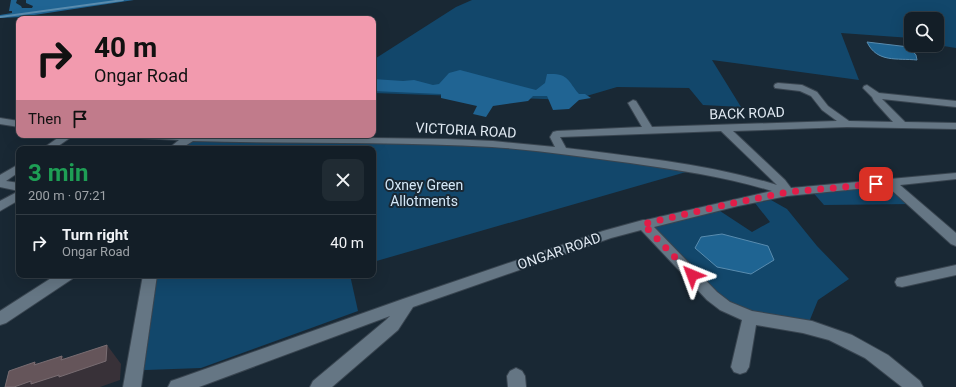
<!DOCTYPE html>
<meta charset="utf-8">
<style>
:root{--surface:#131e27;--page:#202b33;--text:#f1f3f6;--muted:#9da2a7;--line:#323c44}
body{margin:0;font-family:Roboto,sans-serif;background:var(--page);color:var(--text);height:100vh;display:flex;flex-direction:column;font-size:15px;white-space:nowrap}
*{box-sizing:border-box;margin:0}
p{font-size:13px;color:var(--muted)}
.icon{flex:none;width:22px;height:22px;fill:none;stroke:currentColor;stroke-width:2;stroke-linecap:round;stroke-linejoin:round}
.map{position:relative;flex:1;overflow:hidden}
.drawer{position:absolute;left:16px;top:146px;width:360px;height:132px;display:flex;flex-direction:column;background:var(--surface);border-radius:8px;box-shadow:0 4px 16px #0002,0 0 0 1px var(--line)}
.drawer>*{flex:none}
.top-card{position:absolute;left:16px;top:16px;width:360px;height:122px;border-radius:8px;box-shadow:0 4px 16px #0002,0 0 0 1px var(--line);background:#f29aae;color:#111;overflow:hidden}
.buttons{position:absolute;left:904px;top:12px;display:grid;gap:8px}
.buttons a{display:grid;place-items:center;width:40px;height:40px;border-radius:8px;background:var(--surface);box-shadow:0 4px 16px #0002,0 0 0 1px var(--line);font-size:20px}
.pin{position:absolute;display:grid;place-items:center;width:34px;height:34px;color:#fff;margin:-17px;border-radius:8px;box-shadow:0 2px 6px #0006}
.me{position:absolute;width:44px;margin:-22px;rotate:316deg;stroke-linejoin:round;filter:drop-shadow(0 0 3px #0008)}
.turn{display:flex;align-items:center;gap:14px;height:84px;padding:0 12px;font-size:18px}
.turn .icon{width:52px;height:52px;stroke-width:2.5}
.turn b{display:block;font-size:28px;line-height:34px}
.then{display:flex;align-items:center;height:38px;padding:0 12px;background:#0003;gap:8px;font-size:15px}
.round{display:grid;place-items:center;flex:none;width:42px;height:42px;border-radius:8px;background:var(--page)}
.head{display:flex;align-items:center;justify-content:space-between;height:68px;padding:0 12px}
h1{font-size:24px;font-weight:700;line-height:30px;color:#1e9e55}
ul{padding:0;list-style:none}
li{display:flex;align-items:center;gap:12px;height:56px;padding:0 12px;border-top:1px solid var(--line)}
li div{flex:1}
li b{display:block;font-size:15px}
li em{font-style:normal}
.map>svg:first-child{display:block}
</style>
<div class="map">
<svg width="956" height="387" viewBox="0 0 956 387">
<rect width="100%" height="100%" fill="#192834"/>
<g fill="#12476b">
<polygon points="472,0 956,0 956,48 937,45 937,19 911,19 911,38 841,33 859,80 712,60 741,107 703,105 689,88 617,87 573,100 373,93 373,60 456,7"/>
<polygon points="168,137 499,145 693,170 373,262 373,149 179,149 180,142"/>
<polygon points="891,183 914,204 824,205 810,189"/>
<polygon points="771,200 787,209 817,246 849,279 818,300 807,327 737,309 715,291 648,226 720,211 752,232 770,222 755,203"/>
<polygon points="158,275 350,275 358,311 201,368 146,370 134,369"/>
</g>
<g fill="#206493">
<polygon points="11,0 17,0 16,3 21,6 22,8 32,8 33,6 26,3 26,0 134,0 21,17 0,18 0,15 12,13 12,11 9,11"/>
<path d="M460,70L536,90L545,83L547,74C569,73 567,80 579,94H585L591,98L579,100L569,109L553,110L547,96H533L528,101L493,106L486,117L473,114L477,106L441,98V94L373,91V79L403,81L414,80L433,85L439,84L449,73Z"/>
</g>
<g fill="#1f6492" stroke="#598caf">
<path d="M867,42L909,47L916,55L917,60C897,58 877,63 867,42Z"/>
<polygon points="722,234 768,246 774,260 751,274 717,267 695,248 701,237"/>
</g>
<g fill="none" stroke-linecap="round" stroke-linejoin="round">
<polyline stroke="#598caf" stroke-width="2" points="0,17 123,0"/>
<g stroke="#394550" stroke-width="2">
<g id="minor">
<path d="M778,83L802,85L817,92L828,106L849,121L893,122L874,101L872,97L863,88L864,86L867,85L879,93L956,101V107L882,99L905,122L956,123V129L847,127L733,131L785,180L791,188L956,173V179L900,185L956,233V246L951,244L887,186L787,196L738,206L654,227L717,292L730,302L752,311L812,321L852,335L888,355L920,381L923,387H902L865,358L829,340L803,333L756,325L749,367L746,372L740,374L734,372L731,367L742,320L720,310L707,300L641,230L611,238L413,307L398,330L332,387H310L313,381L386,320L390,316L199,387H168L171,381L177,379L403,299L603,231L643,220H646L772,191C726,177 678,170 630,163C584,157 538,150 492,147C392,141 292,144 193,141L180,149H168L179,140L139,138L134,135L447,139L493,141L555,147L550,137L553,132L557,131L642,127L628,103L633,100L636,101L652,127L837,121L822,110L811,96L800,91L775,88L774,86L775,84ZM721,131L777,185C709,164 637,157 566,148L560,137Z"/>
<polygon points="0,118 19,121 19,127 0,124"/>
<polygon points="62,135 74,135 54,149 42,149"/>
<polygon points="19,164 19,172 6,181 19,183 19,191 0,187 0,175"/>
<polygon points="19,191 19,200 0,211 0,201"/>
<polygon points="956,265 956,275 902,287 897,286 895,282 897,278 902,277"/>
<polygon points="56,275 74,275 72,279 6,323 0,325 0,311"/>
<polygon points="143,275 157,275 141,387 123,387"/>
<polygon points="516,368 522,371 525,376 526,387 508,387 507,376 510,371"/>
</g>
</g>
<use href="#minor" fill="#657684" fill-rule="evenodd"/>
</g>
<polygon fill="#383138" points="107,345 121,364 120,380 100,387 14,387 34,365 35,362 49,378 61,360 62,356 75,372"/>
<polygon fill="#65555a" stroke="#796d72" points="107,345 106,361 59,377 59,375 31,384 31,381 14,387 5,387 9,371 35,362 34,365 62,356 61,360"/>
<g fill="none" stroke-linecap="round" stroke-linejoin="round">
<polyline stroke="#e11d48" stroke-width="7" stroke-dasharray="0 12.6" points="692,275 643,224 738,202 788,192 876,184"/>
</g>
<g text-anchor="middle" stroke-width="4" stroke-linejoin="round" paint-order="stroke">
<g font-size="14" fill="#e1eaf3" stroke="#192834">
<text transform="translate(747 113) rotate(-2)" y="5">BACK ROAD</text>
<text transform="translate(466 130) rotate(3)" y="5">VICTORIA ROAD</text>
<text transform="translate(559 251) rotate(-19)" y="5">ONGAR ROAD</text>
</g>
<g font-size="14" fill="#d4e8f8" stroke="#192834">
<text x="424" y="190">Oxney Green<tspan x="424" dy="16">Allotments</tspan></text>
</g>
</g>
</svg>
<div class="buttons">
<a><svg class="icon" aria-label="search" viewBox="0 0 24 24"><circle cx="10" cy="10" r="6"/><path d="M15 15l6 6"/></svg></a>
</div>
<div class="pin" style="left:876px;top:184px;background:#d93025"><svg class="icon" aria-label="arrive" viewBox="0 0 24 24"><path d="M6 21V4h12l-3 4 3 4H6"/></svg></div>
<svg class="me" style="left:692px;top:275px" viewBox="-20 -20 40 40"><path d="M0-17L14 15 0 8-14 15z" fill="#e11d48" stroke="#fff" stroke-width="4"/></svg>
<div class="top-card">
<div class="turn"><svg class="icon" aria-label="right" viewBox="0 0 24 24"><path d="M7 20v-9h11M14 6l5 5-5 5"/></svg><div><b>40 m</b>Ongar Road</div></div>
<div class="then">Then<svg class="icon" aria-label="arrive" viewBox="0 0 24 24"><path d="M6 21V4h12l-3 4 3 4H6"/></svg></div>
</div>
<section class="drawer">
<div class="head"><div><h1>3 min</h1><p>200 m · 07:21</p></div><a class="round"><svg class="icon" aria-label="close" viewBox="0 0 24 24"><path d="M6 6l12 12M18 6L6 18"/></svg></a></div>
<ul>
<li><svg class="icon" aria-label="right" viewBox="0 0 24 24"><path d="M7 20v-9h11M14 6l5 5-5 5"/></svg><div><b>Turn right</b><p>Ongar Road</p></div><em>40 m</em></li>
</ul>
</section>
</div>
